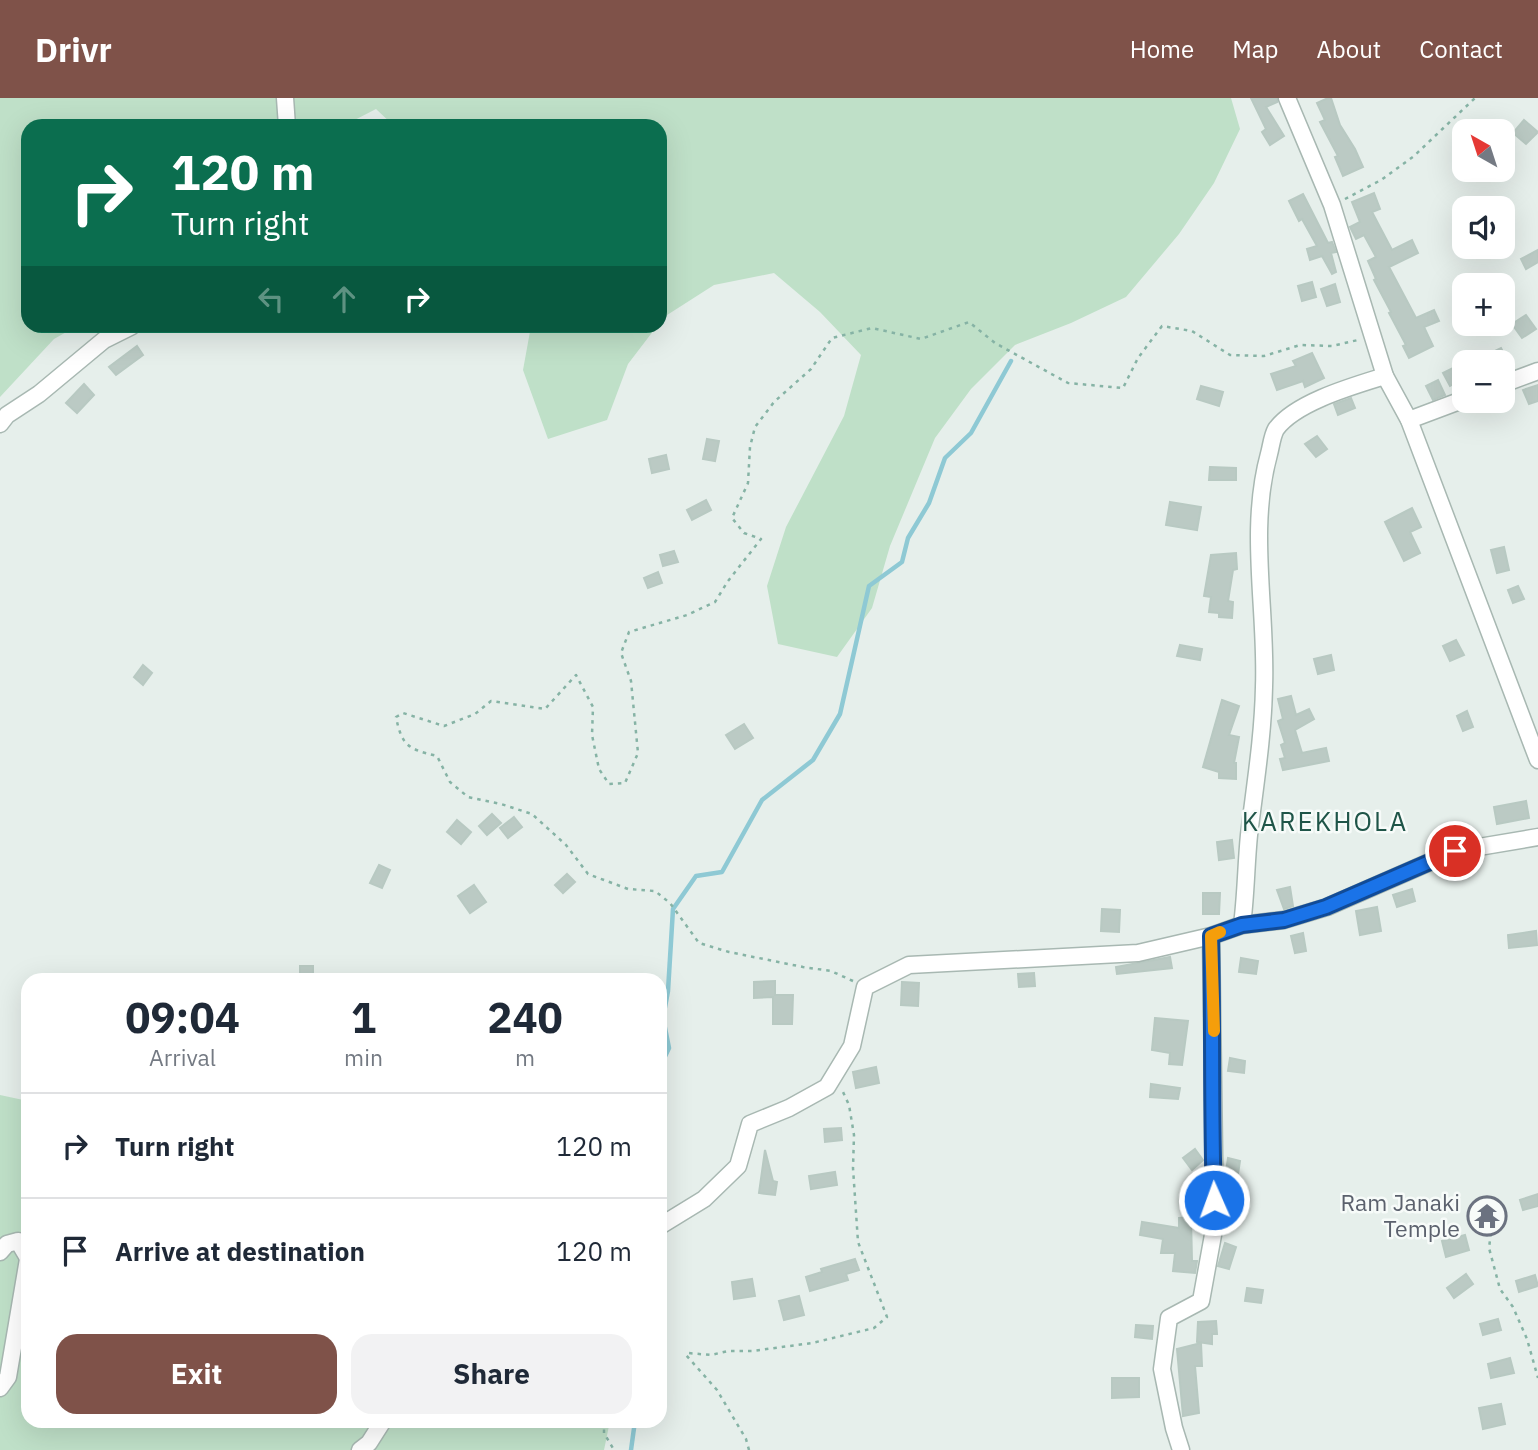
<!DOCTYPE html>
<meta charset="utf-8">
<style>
:root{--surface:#fff;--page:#f2f2f3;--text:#1f2937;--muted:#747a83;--line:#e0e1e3;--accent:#7f5249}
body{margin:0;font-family:"IBM Plex Sans",sans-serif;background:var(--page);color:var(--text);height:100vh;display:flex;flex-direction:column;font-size:26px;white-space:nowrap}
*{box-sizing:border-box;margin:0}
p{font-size:23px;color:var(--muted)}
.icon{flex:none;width:38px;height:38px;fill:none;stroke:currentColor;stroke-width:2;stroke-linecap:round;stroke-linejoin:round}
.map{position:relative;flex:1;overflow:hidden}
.sheet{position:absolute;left:21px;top:875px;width:646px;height:455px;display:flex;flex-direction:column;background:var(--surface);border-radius:21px;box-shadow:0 7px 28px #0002}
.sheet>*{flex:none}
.top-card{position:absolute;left:21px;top:21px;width:646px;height:214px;border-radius:21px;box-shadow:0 7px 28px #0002;background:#0b6e4f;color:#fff;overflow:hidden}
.needle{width:46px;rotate:321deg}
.fabs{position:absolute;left:1452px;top:21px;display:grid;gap:14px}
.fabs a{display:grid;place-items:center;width:63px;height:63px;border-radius:14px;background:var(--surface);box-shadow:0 7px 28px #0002;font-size:35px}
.pin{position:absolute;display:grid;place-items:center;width:60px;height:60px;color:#fff;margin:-30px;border:4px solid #fff;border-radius:50%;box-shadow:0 2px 7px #0007}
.me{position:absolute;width:77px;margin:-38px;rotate:358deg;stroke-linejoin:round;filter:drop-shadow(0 0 5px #0008)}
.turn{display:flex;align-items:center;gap:24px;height:147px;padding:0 35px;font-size:32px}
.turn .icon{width:91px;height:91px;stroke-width:2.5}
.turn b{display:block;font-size:49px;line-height:60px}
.lanes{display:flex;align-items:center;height:66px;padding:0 35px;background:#0003;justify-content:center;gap:35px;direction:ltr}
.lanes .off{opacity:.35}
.eta{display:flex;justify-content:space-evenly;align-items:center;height:119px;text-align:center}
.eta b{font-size:42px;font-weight:700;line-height:49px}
.primary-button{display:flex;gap:14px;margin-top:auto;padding:14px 35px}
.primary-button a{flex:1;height:80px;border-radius:21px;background:var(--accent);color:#fff;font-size:28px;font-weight:700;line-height:80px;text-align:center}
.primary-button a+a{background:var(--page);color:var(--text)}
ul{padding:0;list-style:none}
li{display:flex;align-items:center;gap:21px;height:105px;padding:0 35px;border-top:2px solid var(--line)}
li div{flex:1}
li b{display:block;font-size:26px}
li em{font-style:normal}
header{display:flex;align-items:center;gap:42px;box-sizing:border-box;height:98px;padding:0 35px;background:var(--accent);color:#fff}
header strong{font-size:33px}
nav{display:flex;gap:38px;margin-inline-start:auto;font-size:24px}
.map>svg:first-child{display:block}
</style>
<header>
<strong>Drivr</strong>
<nav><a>Home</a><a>Map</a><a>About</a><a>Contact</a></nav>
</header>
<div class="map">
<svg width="1538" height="1352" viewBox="0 0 1538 1352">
<rect width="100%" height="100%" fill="#e6efeb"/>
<g fill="#bfe0c8">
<polygon points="0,0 1231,0 1240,31 1214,85 1179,136 1126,199 1071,225 1015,247 971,291 935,340 890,448 872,510 837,559 778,546 767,488 786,429 844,318 861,257 820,214 774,175 714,187 664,219 660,224 660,28 394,28 376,11 343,28 28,28 28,228 77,228 54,241 0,299"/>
<polygon points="531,228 657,228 628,266 607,322 548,341 523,272"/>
<polygon points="0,997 28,1003 28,1323 610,1323 604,1352 0,1352"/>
</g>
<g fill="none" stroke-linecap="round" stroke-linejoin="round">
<g stroke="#8ec9d4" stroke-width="4.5">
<polyline points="660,969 669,950 663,920 668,893 673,811 696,778 722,774 762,702 813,662 840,616 869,488 902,464 908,440 929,405 945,360 971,335 1011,263"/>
<polyline points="631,1352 635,1323"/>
</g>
</g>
<g fill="#bbcac4" stroke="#b8c9c2" stroke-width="2">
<polygon points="1251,0 1277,0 1277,4 1266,9 1284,38 1270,47 1262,34 1266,31"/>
<polygon points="1328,0 1331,0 1340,27 1355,51 1363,69 1343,78 1335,59 1338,58 1320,24 1325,22 1317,5"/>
<polygon points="1524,22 1538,34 1526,46 1513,35"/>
<polygon points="1374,95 1380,111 1372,114 1392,152 1412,142 1418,155 1389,169 1416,220 1434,212 1439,223 1424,229 1433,248 1409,260 1403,248 1406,247 1389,215 1391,214 1374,182 1376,181 1368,163 1376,159 1364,137 1356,141 1350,129 1360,124 1352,104"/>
<polygon points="1303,96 1328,145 1332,144 1336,154 1331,155 1336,174 1332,176 1322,158 1310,162 1307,151 1317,148 1302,121 1299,123 1289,103"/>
<polygon points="1538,152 1538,164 1526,171 1521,161"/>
<polygon points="1312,184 1316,199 1302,203 1298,188"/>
<polygon points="1335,186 1340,204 1327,208 1321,191"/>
<polygon points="1526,217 1536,231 1522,240 1512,226"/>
<polygon points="137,248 143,257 116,277 109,269"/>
<polygon points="1501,250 1508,264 1472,264"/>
<polygon points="1312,255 1324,280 1305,289 1303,283 1277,292 1271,276 1296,268 1293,263"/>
<polygon points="1465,264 1465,280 1450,288 1443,275"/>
<polygon points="1438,282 1445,297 1433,302 1426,288"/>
<polygon points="84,286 94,297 77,315 66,305"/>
<polygon points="1538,287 1538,303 1529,306 1523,292"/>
<polygon points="1201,288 1223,294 1219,308 1197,301"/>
<polygon points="1351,300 1355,310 1338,317 1334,306"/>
<polygon points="1317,338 1327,351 1316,359 1305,346"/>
<polygon points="707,341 719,343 715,363 703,361"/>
<polygon points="666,357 669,371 652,375 649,361"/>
<polygon points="1210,369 1236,370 1236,382 1209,382"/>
<polygon points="706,402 711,412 692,422 687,412"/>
<polygon points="1170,404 1201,409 1197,432 1166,427"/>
<polygon points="1412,410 1421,429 1410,434 1420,455 1404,463 1385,424"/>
<polygon points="1504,449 1509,472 1497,475 1491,452"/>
<polygon points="674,453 678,464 663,468 660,457"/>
<polygon points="1236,455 1237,471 1233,472 1228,503 1233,504 1232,520 1219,519 1219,515 1209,514 1211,499 1204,498 1211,457"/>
<polygon points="658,474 662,485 648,490 644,480"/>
<polygon points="1518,488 1524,501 1513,505 1508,492"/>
<polygon points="1456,542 1464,557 1450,563 1443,548"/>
<polygon points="1180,547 1202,551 1200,562 1177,558"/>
<polygon points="1331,557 1334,572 1318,576 1314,561"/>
<polygon points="143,567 152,575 143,587 134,579"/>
<polygon points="1291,598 1296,617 1309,611 1314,621 1295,632 1302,655 1326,650 1329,663 1283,672 1280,661 1285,660 1281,647 1285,645 1278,623 1283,621 1278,601"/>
<polygon points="1222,602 1239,608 1229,637 1239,639 1234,665 1236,665 1236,681 1219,680 1219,674 1203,669"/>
<polygon points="1467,613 1473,629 1463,633 1457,618"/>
<polygon points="744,626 753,640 735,651 726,637"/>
<polygon points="1526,703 1529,720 1497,726 1494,709"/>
<polygon points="492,716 501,725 487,737 479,728"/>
<polygon points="514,719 522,729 508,740 500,730"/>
<polygon points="457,722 471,734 461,746 447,734"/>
<polygon points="1232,742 1234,760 1219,762 1217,744"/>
<polygon points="379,767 390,772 382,790 370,785"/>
<polygon points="567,776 575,784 563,795 555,787"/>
<polygon points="474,787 486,804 470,815 458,798"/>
<polygon points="1290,789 1293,808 1284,811 1277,792"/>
<polygon points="1412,791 1415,803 1397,809 1393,797"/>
<polygon points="1203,795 1220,795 1219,816 1203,816"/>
<polygon points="1377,809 1381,833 1360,837 1356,813"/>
<polygon points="1102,811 1120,812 1119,834 1101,833"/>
<polygon points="1536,833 1537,847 1509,850 1508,837"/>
<polygon points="1303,835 1306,853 1295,855 1291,838"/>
<polygon points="1170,859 1172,870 1117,876 1116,869"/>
<polygon points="1241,860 1258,863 1256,876 1239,874"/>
<rect x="300" y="868" width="13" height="14"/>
<polygon points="1034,875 1035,888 1019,889 1018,876"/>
<polygon points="775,883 775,897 793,897 792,926 773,926 773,899 754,900 754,884"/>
<polygon points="902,884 919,885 918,908 901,907"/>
<polygon points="1155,920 1188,923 1182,967 1169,966 1170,955 1152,952"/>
<polygon points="1230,960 1245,963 1244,975 1228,973"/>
<polygon points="876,969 879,985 856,990 853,974"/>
<polygon points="1151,986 1180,990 1178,1001 1150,999"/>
<polygon points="841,1030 842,1042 825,1044 824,1031"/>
<polygon points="1195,1051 1203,1062 1192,1072 1183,1060"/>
<polygon points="765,1052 773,1083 777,1084 775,1097 759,1095"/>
<polygon points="1228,1060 1240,1063 1238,1076 1226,1074"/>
<polygon points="835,1074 837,1087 811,1091 809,1078"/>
<polygon points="1538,1096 1538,1108 1523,1112 1520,1102"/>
<polygon points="1191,1119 1192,1163 1197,1163 1195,1175 1173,1173 1175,1155 1161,1155 1163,1141 1140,1137 1142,1124 1179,1130 1179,1120"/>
<polygon points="1465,1137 1469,1152 1446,1159 1442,1143"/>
<polygon points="1225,1145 1236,1149 1229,1171 1218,1168"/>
<polygon points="855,1161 859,1172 846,1176 848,1182 810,1193 806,1179 822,1174 821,1171"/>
<polygon points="1466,1176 1473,1186 1454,1200 1447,1190"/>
<polygon points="1535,1177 1538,1188 1519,1194 1516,1183"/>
<polygon points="752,1181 755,1198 734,1201 732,1184"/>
<polygon points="1247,1190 1263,1192 1261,1205 1245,1203"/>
<polygon points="799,1198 804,1217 784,1222 779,1203"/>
<polygon points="1498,1221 1501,1232 1483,1237 1480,1226"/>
<polygon points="1216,1223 1217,1236 1212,1236 1212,1246 1197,1244 1198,1224"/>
<polygon points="1136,1227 1153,1228 1152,1241 1135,1239"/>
<polygon points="1201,1245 1202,1268 1195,1268 1199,1315 1183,1318 1177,1251"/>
<polygon points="1510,1260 1514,1275 1491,1280 1488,1266"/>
<polygon points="1112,1280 1139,1280 1139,1299 1112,1300"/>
<polygon points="1501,1306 1505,1326 1483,1331 1479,1310"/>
</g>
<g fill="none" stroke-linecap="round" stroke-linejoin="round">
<g stroke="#a8b8b2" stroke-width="19">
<g id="minor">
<polyline points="285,0 287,28"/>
<polyline points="1287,0 1332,107 1385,278 1409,322 1538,662"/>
<polyline points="1503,286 1538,273"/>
<polyline points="1409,322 1465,301"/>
<polyline points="0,326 7,317 39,296 104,242 132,228"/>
<path d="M1242,827C1246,797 1246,767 1249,737C1255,687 1263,639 1264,589C1267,512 1248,432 1269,356C1271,349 1272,338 1276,331C1296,304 1353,288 1385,278"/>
<polyline points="660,1128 704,1101 738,1068 750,1026 789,1010 827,989 852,948 865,889 909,867 1138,855 1211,838 1242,827 1284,822 1327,809 1455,753 1538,739"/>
<polyline points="0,1154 7,1146 18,1143 28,1160"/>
<polyline points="0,1290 8,1279 28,1161"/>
<polyline points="360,1352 369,1345 383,1323"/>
<polyline points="1181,1352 1174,1330 1162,1271 1169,1220 1201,1203 1215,1126 1211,838"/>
</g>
</g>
<g stroke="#86b3a5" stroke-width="2.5" stroke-dasharray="3.5 5" stroke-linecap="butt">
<polyline points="1345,101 1381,82 1414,58 1475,0"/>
<path d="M853,883L831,873L803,869L729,854L699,845L670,805L655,793L628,791L588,776L566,747L532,716L501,706L468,699L450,684L437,658C409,651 402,649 396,619L403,615L444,628L475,616L491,603L545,611L576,577L593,609L592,637L599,671L609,686L625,685L638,655L631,583L621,555L629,534L687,517L715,504L728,483L761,441L744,435L732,420L748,385L750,349L755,329L774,304L811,271L832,240L872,230L921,241L969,224L995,245L1068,285L1123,290L1138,260L1162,228L1192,233L1230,257L1264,258L1300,247L1332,248L1358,242"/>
<polyline points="1493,1118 1489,1150 1500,1191 1513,1209 1527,1241 1538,1280"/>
<polyline points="604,1323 604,1335 614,1352"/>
<polyline points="749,1352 746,1341 717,1292 686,1257 688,1255 711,1257 728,1253 752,1253 812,1245 874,1230 887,1219 858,1144 853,1070 854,1037 849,1007 843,994"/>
</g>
<use href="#minor" stroke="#fff" stroke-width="16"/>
</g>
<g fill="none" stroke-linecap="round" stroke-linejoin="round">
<g stroke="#114b97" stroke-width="18">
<path id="route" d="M1214,1102C1211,1014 1213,926 1211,838L1242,827L1284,822L1326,809L1455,753"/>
</g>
<use href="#route" stroke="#1a73e8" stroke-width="12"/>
<polyline stroke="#f59e0b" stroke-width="12" points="1214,933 1211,838 1220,834"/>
</g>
<defs>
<g id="temple-ring" transform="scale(2.0125)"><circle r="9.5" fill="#f7fbf9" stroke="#6b7280" stroke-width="1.5"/><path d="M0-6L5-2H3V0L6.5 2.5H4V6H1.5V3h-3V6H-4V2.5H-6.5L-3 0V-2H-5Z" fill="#6b7280"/></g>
</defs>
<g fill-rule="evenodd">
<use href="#temple-ring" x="1487" y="1118"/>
</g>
<g text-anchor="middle" stroke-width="5" stroke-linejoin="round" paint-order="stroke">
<g font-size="23" fill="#5b616d" stroke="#f7fbf9" text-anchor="end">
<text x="1460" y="1113">Ram Janaki<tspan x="1460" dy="26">Temple</tspan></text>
</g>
<g font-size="26" letter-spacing="2" fill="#1f5548" stroke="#f7fbf9">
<text x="1325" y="733">KAREKHOLA</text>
</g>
</g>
</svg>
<div class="fabs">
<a><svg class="needle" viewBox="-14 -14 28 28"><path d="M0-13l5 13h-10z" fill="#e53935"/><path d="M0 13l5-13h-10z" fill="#747a83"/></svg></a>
<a><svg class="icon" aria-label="sound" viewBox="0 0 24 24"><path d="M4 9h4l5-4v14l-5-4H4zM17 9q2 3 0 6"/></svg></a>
<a>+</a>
<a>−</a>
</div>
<div class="pin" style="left:1455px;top:753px;background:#d93025"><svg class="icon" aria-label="arrive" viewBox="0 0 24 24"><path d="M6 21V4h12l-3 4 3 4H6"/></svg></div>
<svg class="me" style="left:1214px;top:1102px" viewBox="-20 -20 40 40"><circle r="17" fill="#1a73e8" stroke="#fff" stroke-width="3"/><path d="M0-11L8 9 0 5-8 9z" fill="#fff"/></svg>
<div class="top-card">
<div class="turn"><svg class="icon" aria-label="right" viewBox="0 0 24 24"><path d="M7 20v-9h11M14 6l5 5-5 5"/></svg><div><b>120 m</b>Turn right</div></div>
<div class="lanes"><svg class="icon off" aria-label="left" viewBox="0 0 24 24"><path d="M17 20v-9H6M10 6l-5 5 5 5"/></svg><svg class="icon off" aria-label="ahead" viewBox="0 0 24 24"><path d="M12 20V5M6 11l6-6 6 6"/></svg><svg class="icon" aria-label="right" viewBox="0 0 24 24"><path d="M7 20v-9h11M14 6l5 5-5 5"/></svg></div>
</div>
<section class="sheet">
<div class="eta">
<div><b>09:04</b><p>Arrival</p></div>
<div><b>1</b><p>min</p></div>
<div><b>240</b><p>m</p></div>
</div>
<ul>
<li><svg class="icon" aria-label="right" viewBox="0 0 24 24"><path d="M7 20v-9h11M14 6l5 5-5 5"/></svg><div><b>Turn right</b></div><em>120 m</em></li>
<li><svg class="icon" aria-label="arrive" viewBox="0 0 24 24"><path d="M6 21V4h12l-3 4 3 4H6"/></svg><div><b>Arrive at destination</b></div><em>120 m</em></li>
</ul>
<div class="primary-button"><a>Exit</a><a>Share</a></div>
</section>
</div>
